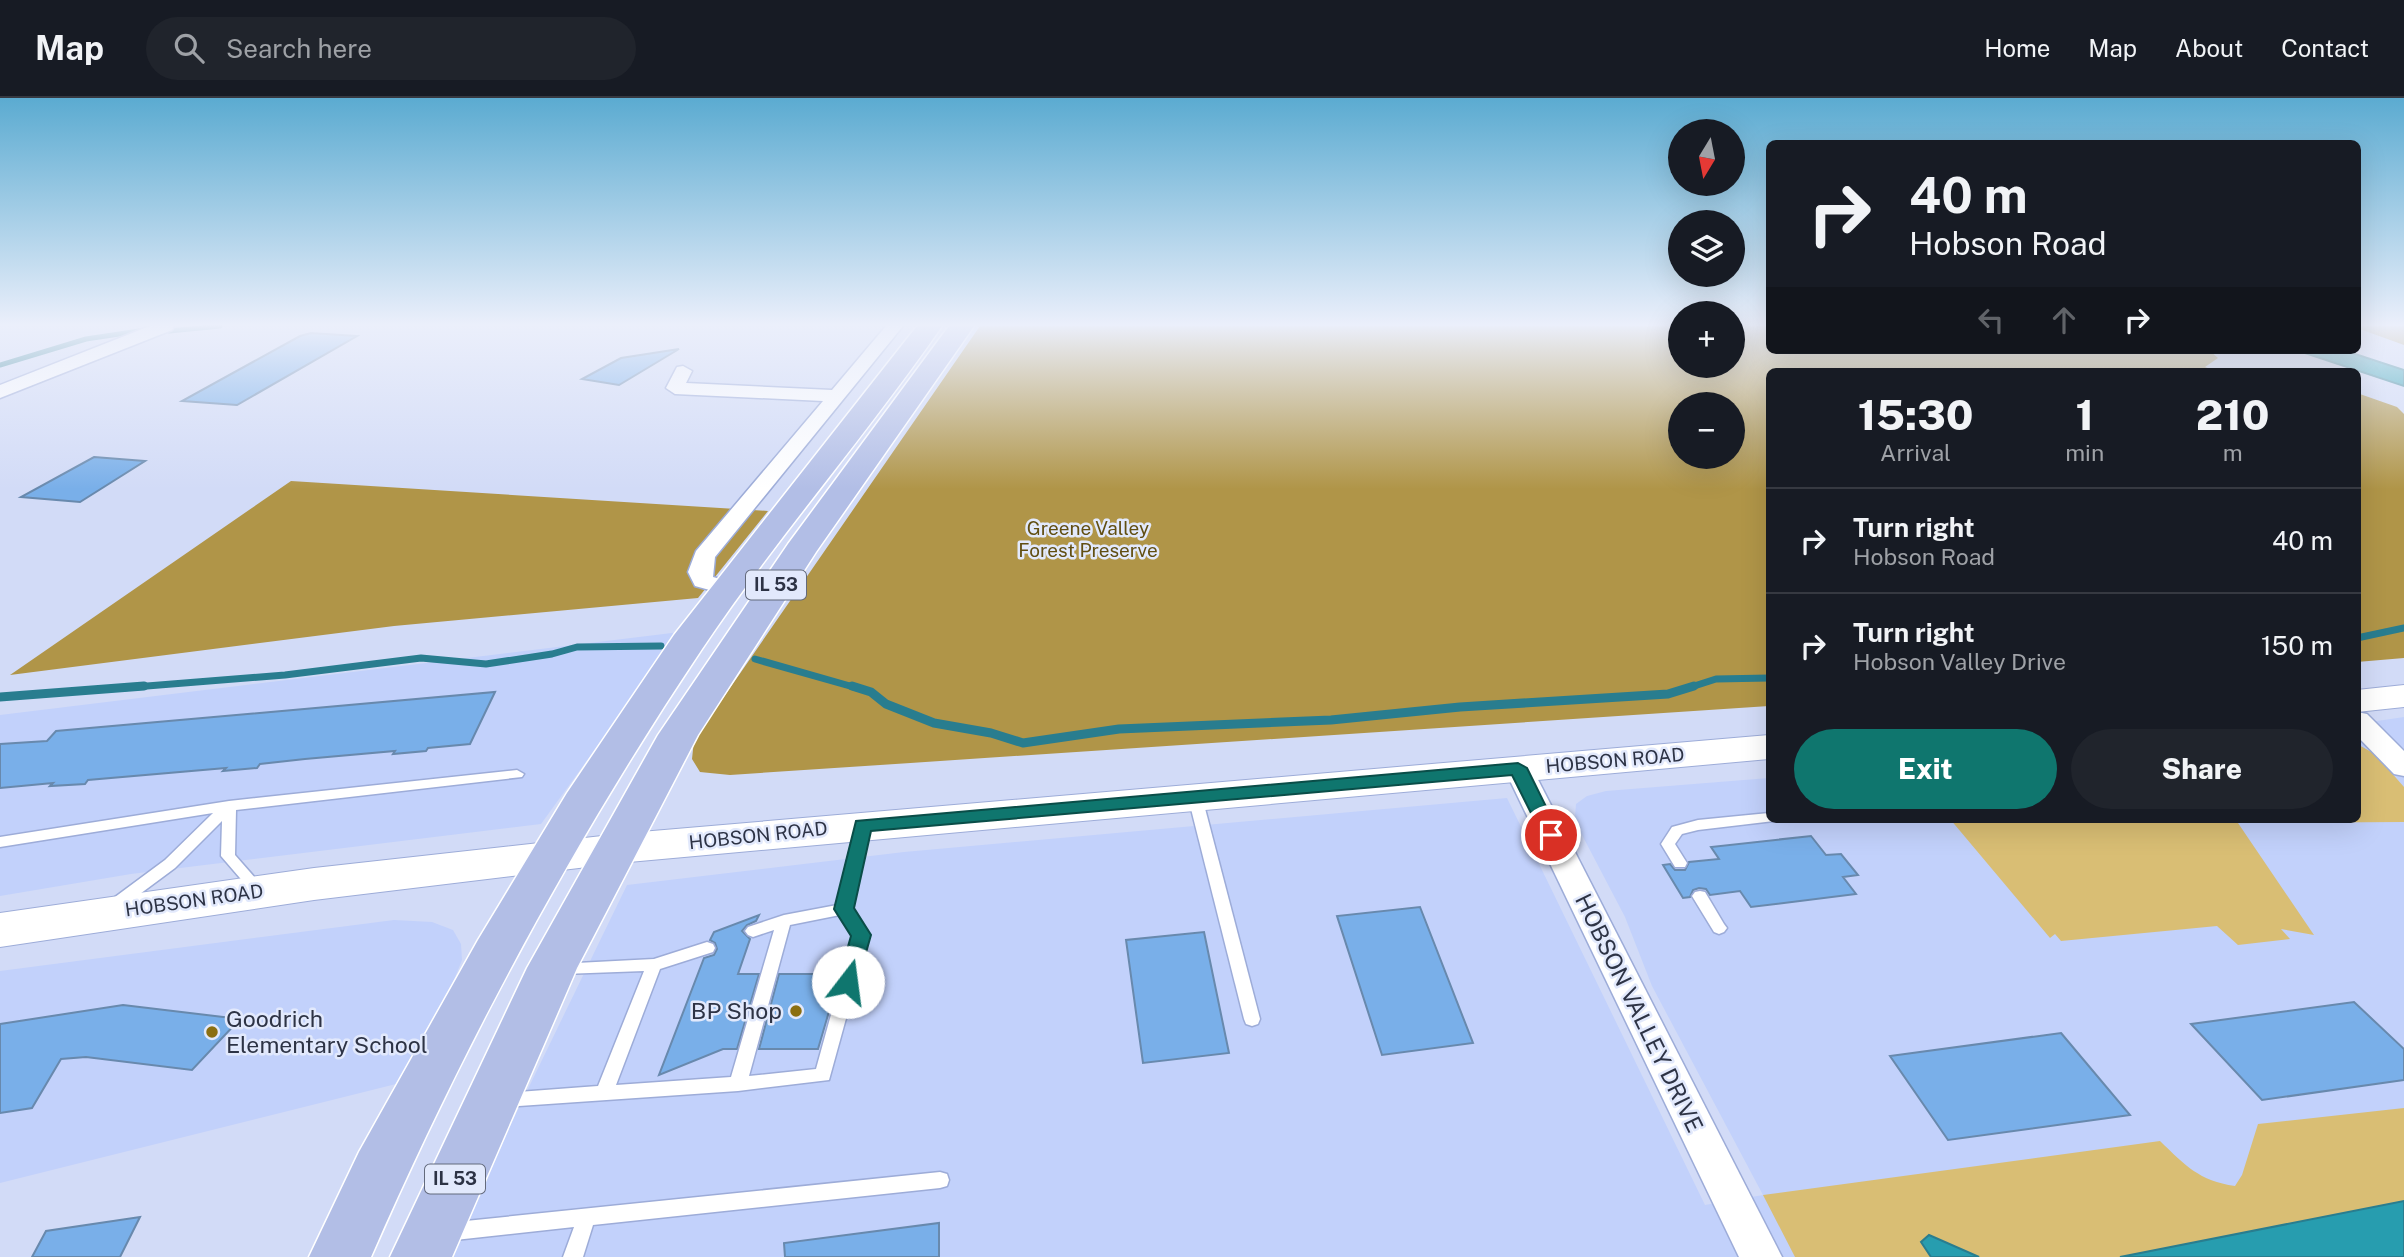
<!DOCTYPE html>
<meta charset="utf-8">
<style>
:root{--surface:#171b24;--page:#20242c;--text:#f1f3f6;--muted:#9ea1a6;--line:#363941;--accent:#0f766e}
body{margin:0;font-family:"Public Sans",sans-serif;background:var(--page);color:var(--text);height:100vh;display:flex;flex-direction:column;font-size:26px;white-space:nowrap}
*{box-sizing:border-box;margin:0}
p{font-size:23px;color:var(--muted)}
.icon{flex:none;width:38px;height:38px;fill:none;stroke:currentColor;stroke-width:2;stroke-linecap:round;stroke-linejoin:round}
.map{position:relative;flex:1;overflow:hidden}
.details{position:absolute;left:1766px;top:270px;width:595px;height:455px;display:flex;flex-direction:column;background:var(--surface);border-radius:10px;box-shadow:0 7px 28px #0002}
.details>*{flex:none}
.hud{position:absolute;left:1766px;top:42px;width:595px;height:214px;border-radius:10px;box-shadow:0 7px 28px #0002;background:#171b24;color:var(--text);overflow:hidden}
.needle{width:46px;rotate:190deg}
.controls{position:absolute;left:1668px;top:21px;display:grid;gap:14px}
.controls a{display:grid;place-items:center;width:77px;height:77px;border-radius:50%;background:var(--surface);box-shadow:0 7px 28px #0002;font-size:35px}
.pin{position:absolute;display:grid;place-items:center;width:60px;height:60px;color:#fff;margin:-30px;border:4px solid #fff;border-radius:50%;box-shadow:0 2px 7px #0007}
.me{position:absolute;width:77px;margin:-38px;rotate:15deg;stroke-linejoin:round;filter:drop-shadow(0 0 5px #0008)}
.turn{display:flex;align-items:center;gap:24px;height:147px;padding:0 28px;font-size:32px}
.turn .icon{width:91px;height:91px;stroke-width:2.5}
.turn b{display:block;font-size:49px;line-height:60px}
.lanes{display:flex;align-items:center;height:66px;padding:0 28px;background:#0003;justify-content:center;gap:35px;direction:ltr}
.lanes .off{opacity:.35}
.eta{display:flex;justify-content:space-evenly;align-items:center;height:119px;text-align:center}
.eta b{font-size:42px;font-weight:800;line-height:49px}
.action{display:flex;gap:14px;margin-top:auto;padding:14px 28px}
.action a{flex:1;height:80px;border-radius:42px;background:var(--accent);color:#fff;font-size:28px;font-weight:800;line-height:80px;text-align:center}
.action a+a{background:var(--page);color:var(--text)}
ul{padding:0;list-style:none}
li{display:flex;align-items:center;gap:21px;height:105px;padding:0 28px;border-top:2px solid var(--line)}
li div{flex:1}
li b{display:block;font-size:26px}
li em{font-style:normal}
header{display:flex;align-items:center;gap:42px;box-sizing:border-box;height:98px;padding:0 35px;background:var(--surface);border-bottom:2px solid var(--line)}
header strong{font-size:33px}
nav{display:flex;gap:38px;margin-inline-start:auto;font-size:24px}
.search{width:490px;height:63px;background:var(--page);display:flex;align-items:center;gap:18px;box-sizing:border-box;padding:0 24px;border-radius:38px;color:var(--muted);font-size:26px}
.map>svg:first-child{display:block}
</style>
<header>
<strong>Map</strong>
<div class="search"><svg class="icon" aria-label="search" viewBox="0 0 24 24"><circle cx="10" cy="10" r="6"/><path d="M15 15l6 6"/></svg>Search here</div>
<nav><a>Home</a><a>Map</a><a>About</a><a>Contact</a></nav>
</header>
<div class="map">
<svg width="2404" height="1159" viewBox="0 0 2404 1159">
<rect width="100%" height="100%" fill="#d2dbf7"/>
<g fill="#c2d1fb">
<polygon points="680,534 541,726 131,776 0,798 0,617"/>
<polygon points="2404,619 2404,1159 453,1159 491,1067 627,787 904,754 1507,700 1705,1107 1763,1097 1652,888 1625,819 1581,735 1575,719 1576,706 1587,698 1606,693 1769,680 1769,721 2357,721 2357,626"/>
<polygon points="394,822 432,824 453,832 461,846 462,862 454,882 396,986 0,1085 0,873"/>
</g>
<g fill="#d9be74">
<polygon points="2357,646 2375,656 2404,689 2404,724 2238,725 2314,837 2281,831 2290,841 2238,847 2217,828 2061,843 2055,836 2050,840 1950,721 2357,721"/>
<path d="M2404,1010V1159H1795L1763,1097L2160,1043C2185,1067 2199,1083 2235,1088L2242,1077L2258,1026Z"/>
</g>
<g fill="#b09548" fill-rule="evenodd">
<path d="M980,228H1680V268H1732L1733,228H1769V252H2209L2218,260L2205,269L2216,273H1769V608L730,677L700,674L692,661L694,642ZM1680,306H1732V359H1680Z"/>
<polygon points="2357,228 2404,228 2404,247 2357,230"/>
<polygon points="2357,295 2397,309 2404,316 2404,560 2357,564"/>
<polygon points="291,383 768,413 698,500 394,528 10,577"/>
</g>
<g fill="#279daf" stroke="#297d8f" stroke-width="2">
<polygon points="2296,252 2343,252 2404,272 2404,288"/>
<polygon points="2404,1103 2404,1159 2120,1159"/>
<polygon points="1929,1137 1979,1159 1931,1159 1921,1144"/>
</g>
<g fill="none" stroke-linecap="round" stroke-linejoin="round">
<g stroke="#297d8f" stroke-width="5">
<polyline points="169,233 220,228"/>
<polyline points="0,267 86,241 139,233"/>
</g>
<g stroke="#297d8f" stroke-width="7">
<polyline points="2357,540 2404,530"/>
<polyline points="755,561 857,590"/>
<polyline points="122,590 285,577 421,560 486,566 552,556 577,549 661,548"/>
<polyline points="1688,590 1716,581 1769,580"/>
</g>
<g stroke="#297d8f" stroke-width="9">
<polyline points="852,588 871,594 886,606 934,625 991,635 1023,645 1119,631 1331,622 1460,609 1668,596 1694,588"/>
<polyline points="0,599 144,588"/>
</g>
</g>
<g fill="#79afe9" stroke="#6889ad" stroke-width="2">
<polygon points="311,235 357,238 237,307 182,303 300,238"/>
<polygon points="679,251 619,287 582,281 621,260"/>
<polygon points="94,359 145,363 80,404 21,399"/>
<polygon points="495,594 470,646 428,650 426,653 393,656 395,653 305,661 260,666 257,670 223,673 226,670 88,682 85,686 50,688 53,685 0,690 0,646 47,643 56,633"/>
<polygon points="1811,738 1826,757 1841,756 1858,777 1843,779 1856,796 1751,809 1740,793 1710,797 1706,791 1699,790 1693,792 1690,799 1683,800 1663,767 1670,766 1675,772 1685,772 1689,764 1719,761 1711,749"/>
<polygon points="1420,809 1473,945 1382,957 1337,818"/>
<polygon points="759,817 756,823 747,827 742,833 750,841 738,876 759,876 737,951 723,951 659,977 704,860 714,857 717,851 715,845 710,842 714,834"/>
<polygon points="1204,834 1229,955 1143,965 1126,842"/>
<polygon points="779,876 840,876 818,951 759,951"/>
<polygon points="2354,904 2404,951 2404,982 2262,1002 2191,926"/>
<polygon points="123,907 240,921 192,972 86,959 61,961 32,1010 0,1015 0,926"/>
<polygon points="2061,935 2130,1017 1948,1042 1890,958"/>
<polygon points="140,1119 120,1159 32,1159 46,1133"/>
<polygon points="939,1125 939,1159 785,1159 784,1145"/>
</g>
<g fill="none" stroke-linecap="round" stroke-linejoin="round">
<g stroke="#9dacd8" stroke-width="3">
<g id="service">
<polygon points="517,672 524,676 522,679 236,712 235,757 264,790 262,794 257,795 252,794 221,758 222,723 175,770 121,810 116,811 111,810 108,806 111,802 165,762 213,715 0,749 0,739 229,703"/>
<polygon points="1195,694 1200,696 1202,699 1260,921 1258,926 1252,928 1246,926 1244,921 1188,699 1190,696"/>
<polygon points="1769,715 1769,721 1775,721 1774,723 1698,732 1682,736 1675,746 1687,765 1685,769 1675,769 1661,746 1672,729 1698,722"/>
<path d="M862,724L867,726L869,729L852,811L869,837L829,982L738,993L504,1009L498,1007L495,1002L498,997L504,995L598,988L644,873L563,876L557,874L555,870L557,866L654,861L707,844L713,846L715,850L713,854L660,871L616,987L731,979L774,832L753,839L748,837L745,833L748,829L784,817L837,807L855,729L857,726ZM840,817L853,837L816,971L749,978L790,827Z"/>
<polygon points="1700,793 1705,794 1724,826 1727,830 1724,834 1719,836 1714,834 1692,798 1695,794"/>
<polygon points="940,1074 947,1076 949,1082 947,1088 940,1090 593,1127 583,1159 563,1159 574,1129 446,1143 439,1140 436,1134 439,1128 446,1125"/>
</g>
</g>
<g stroke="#9dacd8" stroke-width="3">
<g id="minor">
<polygon points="150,228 174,228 172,232 0,300 0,287"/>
<polygon points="886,228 903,228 715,459 713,479 736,485 740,490 736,495 728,497 695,488 688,474 696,453 823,303 675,296 666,290 677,269 683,268 692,273 686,285 832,292"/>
<polygon points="2357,614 2367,616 2404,653 2404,678 2394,676 2357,638"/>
<polygon points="1518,661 1528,663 1532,670 1782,1159 1739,1159 1504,670 1508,663"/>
</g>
</g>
<g stroke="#9dacd8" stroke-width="2">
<g id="secondary">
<polygon points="2404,587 2404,609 2357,614 2357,592"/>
<polygon points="1769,637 1769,661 629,764 314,802 0,849 0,815 314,770 629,735"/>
</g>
</g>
<g stroke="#fff" stroke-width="3">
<g id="primary">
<path d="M917,228H942C866,338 777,439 702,551C574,742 463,948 371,1159H309L359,1054L478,842L567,695L674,537Z"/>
<polygon points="949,228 974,228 816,454 698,637 577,870 452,1159 390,1159 527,870 658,637 788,446"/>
</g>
</g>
<use href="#service" fill="#fff" fill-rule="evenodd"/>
<use href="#minor" fill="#fff" fill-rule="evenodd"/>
<use href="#secondary" fill="#fff" fill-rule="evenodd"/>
<use href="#primary" fill="#b2bee6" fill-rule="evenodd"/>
</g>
<linearGradient id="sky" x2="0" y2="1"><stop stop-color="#5babd1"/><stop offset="0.58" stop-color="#ebeffb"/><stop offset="1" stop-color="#ebeffb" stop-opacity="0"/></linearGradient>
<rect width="2404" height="391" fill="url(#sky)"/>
<polygon fill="#0f766e" stroke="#0a4d48" stroke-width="2" points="1518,665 1527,670 1560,737 1558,741 1544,741 1512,677 871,733 854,810 871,837 856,890 848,892 841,890 838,884 851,838 834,811 856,723"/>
<g fill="#8b6f11" stroke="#e2e9fc" stroke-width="2.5">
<circle cx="796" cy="913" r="7"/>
<circle cx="212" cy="934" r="7"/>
</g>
<g text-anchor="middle" stroke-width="5" stroke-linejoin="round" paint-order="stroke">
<g fill="#e2e9fc" stroke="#636a7c" stroke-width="2">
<rect x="746" y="472.5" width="60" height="29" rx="5"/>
<rect x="425" y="1066.5" width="60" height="29" rx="5"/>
</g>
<g font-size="18" font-weight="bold" fill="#2d3345">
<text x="776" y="493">IL 53</text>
<text x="455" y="1087">IL 53</text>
</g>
<g font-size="19" fill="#614e12" stroke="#e2e9fc">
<text x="1088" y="437">Greene Valley<tspan x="1088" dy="22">Forest Preserve</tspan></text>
</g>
<g font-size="19" fill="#2d3345" stroke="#e2e9fc">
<text transform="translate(1615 662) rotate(-5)" y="7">HOBSON ROAD</text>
<text transform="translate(758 737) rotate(-6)" y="7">HOBSON ROAD</text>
<text transform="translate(194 802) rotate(-8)" y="7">HOBSON ROAD</text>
</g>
<g font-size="23" fill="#2d3345" stroke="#e2e9fc" text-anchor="end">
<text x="782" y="921">BP Shop</text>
<text x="226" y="929" text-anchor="start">Goodrich<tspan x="226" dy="26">Elementary School</tspan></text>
</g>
<g font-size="23" fill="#2d3345" stroke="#e2e9fc">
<text transform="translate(1639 915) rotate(64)" y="8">HOBSON VALLEY DRIVE</text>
</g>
</g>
</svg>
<div class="controls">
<a><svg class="needle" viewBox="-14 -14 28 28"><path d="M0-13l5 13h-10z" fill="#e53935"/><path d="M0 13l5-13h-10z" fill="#9ea1a6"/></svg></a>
<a><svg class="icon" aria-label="layers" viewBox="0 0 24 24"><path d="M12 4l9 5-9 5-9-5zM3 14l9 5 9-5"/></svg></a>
<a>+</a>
<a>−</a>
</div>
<div class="pin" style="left:1551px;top:737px;background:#d93025"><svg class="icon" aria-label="arrive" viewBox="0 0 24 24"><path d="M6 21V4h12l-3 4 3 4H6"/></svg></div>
<svg class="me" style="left:848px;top:884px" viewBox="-20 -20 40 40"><circle r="19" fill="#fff"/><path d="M0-13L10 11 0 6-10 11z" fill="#0f766e"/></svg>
<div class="hud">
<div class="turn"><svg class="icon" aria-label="right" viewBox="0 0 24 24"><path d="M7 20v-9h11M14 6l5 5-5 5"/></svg><div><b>40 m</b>Hobson Road</div></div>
<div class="lanes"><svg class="icon off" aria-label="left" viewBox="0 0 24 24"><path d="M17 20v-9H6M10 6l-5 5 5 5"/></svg><svg class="icon off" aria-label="ahead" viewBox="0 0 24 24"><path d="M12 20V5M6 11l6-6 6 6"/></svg><svg class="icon" aria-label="right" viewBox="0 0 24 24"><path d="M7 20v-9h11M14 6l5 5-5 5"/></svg></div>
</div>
<section class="details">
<div class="eta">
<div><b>15:30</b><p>Arrival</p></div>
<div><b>1</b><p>min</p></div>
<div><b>210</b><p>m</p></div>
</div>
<ul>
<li><svg class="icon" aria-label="right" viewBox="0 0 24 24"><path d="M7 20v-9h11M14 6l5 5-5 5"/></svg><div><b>Turn right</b><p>Hobson Road</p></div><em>40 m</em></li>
<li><svg class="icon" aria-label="right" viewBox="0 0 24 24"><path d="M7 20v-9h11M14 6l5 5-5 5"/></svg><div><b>Turn right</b><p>Hobson Valley Drive</p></div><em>150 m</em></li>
</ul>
<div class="action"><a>Exit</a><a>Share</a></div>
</section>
</div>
